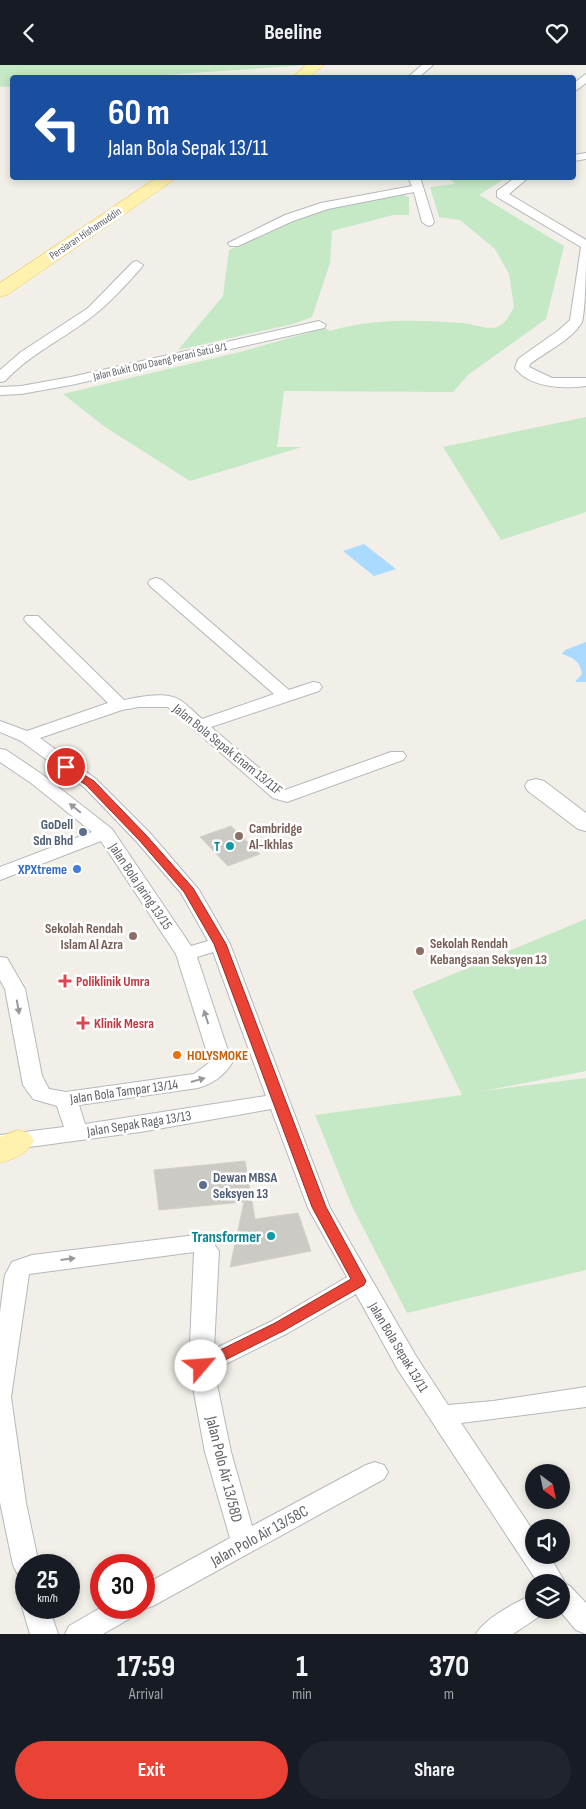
<!DOCTYPE html>
<style>
:root{--surface:#171b24;--page:#20242c;--text:#f1f3f6;--muted:#9ea1a6;--accent:#ea4335}
body{margin:0;font-family:"Sofia Sans Condensed",sans-serif;background:var(--page);color:var(--text);height:100vh;display:flex;flex-direction:column;font-size:19px;white-space:nowrap}
*{box-sizing:border-box;margin:0}
p{font-size:16px;color:var(--muted)}
.icon{flex:none;width:28px;height:28px;fill:none;stroke:currentColor;stroke-width:2;stroke-linecap:round;stroke-linejoin:round}
.map{position:relative;height:1569px;overflow:hidden}
.sheet{display:flex;flex-direction:column;background:var(--surface);flex:1}
.sheet>*{flex:none}
.banner{position:absolute;left:10px;top:10px;width:566px;height:105px;border-radius:5px;box-shadow:0 2px 8px #0003;background:#1a4fa0;color:#fff;overflow:hidden}
.needle{width:32px;rotate:147deg}
.controls{position:absolute;left:525px;top:1399px;display:grid;gap:10px}
.controls a{display:grid;place-items:center;width:45px;height:45px;border-radius:50%;background:var(--surface);box-shadow:0 2px 8px #0003;font-size:25px}
.speed{position:absolute;left:15px;top:1489px;display:flex;gap:10px;font-size:25px;font-weight:700;text-align:center}
.speed>*{display:grid;place-content:center;width:65px;height:65px;border-radius:50%;background:var(--surface);box-shadow:0 2px 8px #0003;line-height:1}
.speed small{font-size:12px;font-weight:400}
.speed .limit{border:8px solid #d22;background:#fff;color:#111}
.pin{position:absolute;display:grid;place-items:center;width:42px;height:42px;color:#fff;margin:-21px;border:2px solid #fff;border-radius:50%;box-shadow:0 1px 5px #0007}
.me{position:absolute;width:55px;margin:-28px;rotate:63deg;stroke-linejoin:round;filter:drop-shadow(0 0 4px #0008)}
.turn{display:flex;align-items:center;gap:18px;height:105px;padding:0 15px;font-size:22px}
.turn .icon{width:65px;height:65px;stroke-width:2.5}
.turn b{display:block;font-size:35px;line-height:42px}
.eta{display:flex;justify-content:space-evenly;align-items:center;height:85px;text-align:center}
.eta b{font-size:30px;font-weight:700;line-height:35px}
.button{display:flex;gap:10px;margin-top:auto;padding:10px 15px}
.button a{flex:1;height:58px;border-radius:30px;background:var(--accent);color:#fff;font-size:20px;font-weight:700;line-height:58px;text-align:center}
.button a+a{background:var(--page);color:var(--text)}
header{display:flex;justify-content:space-between;align-items:center;height:65px;padding:0 15px;background:var(--surface);font-size:22px;font-weight:700}
.map>svg:first-child{display:block}
</style>
<header><svg class="icon" aria-label="back" viewBox="0 0 24 24"><path d="M15 5l-7 7 7 7"/></svg>Beeline<svg class="icon" aria-label="heart" viewBox="0 0 24 24"><path d="M12 20l-8-8c-3-5 5-10 8-4 3-6 11-1 8 4z"/></svg></header>
<div class="map">
<svg width="586" height="1569" viewBox="0 0 586 1569">
<rect width="100%" height="100%" fill="#f1efe8"/>
<g fill="#c5e8c5">
<polygon points="0,0 310,0 134,12 12,12 12,21 0,22"/>
<path d="M449,113H506L479,130L564,181L546,254L468,310L453,327L284,326L277,382H302L190,416L105,362L63,329L240,287L325,263L330,266C374,253 418,255 463,258C473,259 488,265 497,262C506,259 510,249 514,242L509,209L495,184L460,155L439,152L430,122L455,119Z"/>
<polygon points="399,129 409,132 409,150 393,150 332,166 330,198 312,252 293,259 178,285 223,231 229,185 245,178 242,176 319,145"/>
<polygon points="586,352 586,447 501,475 443,382"/>
<polygon points="586,854 586,1006 483,1026 586,1013 586,1205 407,1248 352,1141 315,1050 462,1030 412,926"/>
</g>
<g fill="#aadaff">
<polygon points="364,479 396,504 374,511 343,486"/>
<path d="M586,577V617H575L582,609C580,596 574,593 562,589L565,585Z"/>
</g>
<g fill="#cccac5" stroke="#d6d1c6">
<polygon points="231,761 260,789 228,801 200,772"/>
<polygon points="245,1096 255,1154 298,1148 311,1186 230,1202 244,1137 159,1145 154,1105"/>
</g>
<g fill="none" stroke-linecap="round" stroke-linejoin="round">
<g stroke="#b5b8bc" stroke-width="2">
<g id="minor">
<polygon points="422,0 433,0 419,12 408,12"/>
<polygon points="586,9 586,18 574,27 574,18"/>
<polygon points="586,88 586,94 574,96 574,90"/>
<polygon points="408,112 420,112 434,157 432,160 428,161 422,157 414,127 328,144 293,156 238,181 230,181 228,178 285,150 321,138 412,121"/>
<path d="M516,112H529L509,129L586,175C586,193 586,242 582,257C572,275 545,287 530,299L529,302L552,313H586V321C563,324 530,323 515,303L518,294L559,265L570,255L581,182L497,132V126Z"/>
<path d="M137,196L143,200L141,203C125,221 109,239 89,254C61,275 29,290 5,316L0,317V305L21,287L88,243L133,197Z"/>
<polygon points="319,256 326,260 324,263 71,320 21,329 0,330 0,322 21,321 71,312"/>
<path d="M156,513L162,515L289,625L313,617L319,618L322,622L319,626L211,662L285,725L391,687H403L406,691L403,695L287,737L273,733L168,642H139L122,645L40,673L96,714L150,768L199,825L230,879L330,1143L416,1291L448,1340L493,1336L586,1322V1342L461,1358L534,1467V1490H549L566,1519L570,1521L586,1538V1569L576,1565L559,1545H561V1518H538L398,1305L356,1229L288,1268L214,1305L231,1387L252,1461L366,1400L375,1397L384,1400L388,1407L384,1414L153,1541L144,1544L140,1543L136,1550L103,1569H65L69,1561L102,1542H144V1520L230,1473L205,1387L189,1301L194,1187L29,1209L11,1332L26,1438L39,1500H26V1511L17,1508L13,1500L0,1437V1247L5,1210L12,1197L32,1190L196,1170L211,1175L219,1186L214,1284L272,1256L347,1212L308,1143L271,1044L140,1067L0,1086V1070L64,1062L57,1041L33,1034L23,1020L5,924L0,915V892L7,893L25,924L42,1011L49,1024L66,1027L194,1009L210,997L176,889L101,776L0,815V802L92,767L31,718L0,697V684L6,685L43,710L112,764L191,881L208,876L181,828L136,776L84,722L21,676L0,667V656L27,666L108,638L26,557L24,554L26,551H38L124,635C140,632 165,626 180,635C188,640 195,648 202,654L274,629L150,521L148,518L150,515ZM213,887L266,1031L85,1059L79,1040L198,1023C212,1019 224,1011 232,998L197,892Z"/>
<path d="M534,1530V1545H545L543,1549L513,1569H476C484,1554 518,1535 534,1530Z"/>
<polygon points="26,1534 26,1542 49,1542 58,1569 30,1569 22,1542"/>
</g>
</g>
<g stroke="#b5b8bc" stroke-width="2">
<polygon id="tertiary" points="536,714 544,716 586,748 586,766 578,764 528,726 525,721 528,716"/>
</g>
<g stroke="#f2c960" stroke-width="1">
<g id="primary">
<polygon points="306,0 324,0 309,12 293,12"/>
<polygon points="158,112 178,112 7,230 0,232 0,218"/>
<path d="M18,1065L29,1068L34,1076C27,1089 14,1094 0,1098V1072Z"/>
</g>
</g>
<use href="#minor" fill="#fff" fill-rule="evenodd"/>
<use href="#tertiary" fill="#fff" fill-rule="evenodd"/>
<use href="#primary" fill="#fff2af" fill-rule="evenodd"/>
</g>
<defs><path id="oneway-solid" d="M-6-.8H1V-3.2L6.5 0L1 3.2V.8H-6Z" transform="scale(1.25)"/></defs>
<g fill="#979a9d">
<use href="#oneway-solid" transform="translate(75 743) rotate(-141)"/>
<use href="#oneway-solid" transform="translate(18 942) rotate(80)"/>
<use href="#oneway-solid" transform="translate(206 952) rotate(-108)"/>
<use href="#oneway-solid" transform="translate(198 1015) rotate(-16)"/>
<use href="#oneway-solid" transform="translate(68 1194) rotate(-7)"/>
</g>
<polygon fill="#ea4335" stroke="#982c22" points="66,699 94,716 146,770 193,823 226,879 326,1142 366,1216 364,1220 285,1265 201,1307 196,1305 194,1301 196,1297 275,1258 351,1214 312,1142 214,879 184,827 139,775 86,720 63,705 63,700"/>
<g fill="#5c6f8a" stroke="#fff" stroke-width="2">
<circle cx="83" cy="767" r="5"/>
<circle cx="203" cy="1120" r="5"/>
</g>
<g fill="#8d6e63" stroke="#fff" stroke-width="2">
<circle cx="239" cy="771" r="5"/>
<circle cx="133" cy="871" r="5"/>
<circle cx="420" cy="886" r="5"/>
</g>
<g fill="#0f9aa8" stroke="#fff" stroke-width="2">
<circle cx="230" cy="781" r="5"/>
<circle cx="271" cy="1171" r="5"/>
</g>
<circle fill="#3f7fe0" stroke="#fff" stroke-width="2" cx="77" cy="804" r="5"/>
<g fill="#e0444e" stroke="#fff" stroke-width="2">
<path d="M62.5 908.5h5v5h5v5h-5v5h-5v-5h-5v-5h5z"/>
<path d="M80.5 950.5h5v5h5v5h-5v5h-5v-5h-5v-5h5z"/>
</g>
<circle fill="#e8710a" stroke="#fff" stroke-width="2" cx="177" cy="990" r="5"/>
<g text-anchor="middle" stroke-width="5" stroke-linejoin="round" paint-order="stroke">
<g font-size="11" fill="#5f6368" stroke="#fff">
<text transform="translate(85 168) rotate(-34)" y="4">Persiaran Hishamuddin</text>
<text transform="translate(160 296) rotate(-13)" y="4">Jalan Bukit Opu Daeng Perani Satu 9/1</text>
</g>
<g font-size="14" fill="#5f6368" stroke="#fff">
<text transform="translate(228 684) rotate(39)" y="5">Jalan Bola Sepak Enam 13/11F</text>
<text transform="translate(141 821) rotate(56)" y="5">Jalan Bola Jaring 13/15</text>
<text transform="translate(124 1026) rotate(-8)" y="5">Jalan Bola Tampar 13/14</text>
<text transform="translate(139 1058) rotate(-9)" y="5">Jalan Sepak Raga 13/13</text>
<text transform="translate(399 1282) rotate(59)" y="5">Jalan Bola Sepak 13/11</text>
</g>
<g font-size="14" font-weight="bold" fill="#4e5e75" stroke="#fff" text-anchor="end">
<text x="73" y="764">GoDell<tspan x="73" dy="16">Sdn Bhd</tspan></text>
<text x="213" y="1117" text-anchor="start">Dewan MBSA<tspan x="213" dy="16">Seksyen 13</tspan></text>
</g>
<g font-size="14" font-weight="bold" fill="#785e54" stroke="#fff" text-anchor="start">
<text x="249" y="768">Cambridge<tspan x="249" dy="16">Al-Ikhlas</tspan></text>
<text x="123" y="868" text-anchor="end">Sekolah Rendah<tspan x="123" dy="16">Islam Al Azra</tspan></text>
<text x="430" y="883">Sekolah Rendah<tspan x="430" dy="16">Kebangsaan Seksyen 13</tspan></text>
</g>
<g font-size="14" font-weight="bold" fill="#0d838f" stroke="#fff" text-anchor="end">
<text x="220" y="786">T</text>
</g>
<g font-size="14" font-weight="bold" fill="#366cbe" stroke="#fff" text-anchor="end">
<text x="67" y="809">XPXtreme</text>
</g>
<g font-size="14" font-weight="bold" fill="#be3a42" stroke="#fff" text-anchor="start">
<text x="76" y="921">Poliklinik Umra</text>
<text x="94" y="963">Klinik Mesra</text>
</g>
<g font-size="14" font-weight="bold" fill="#c56008" stroke="#fff" text-anchor="start">
<text x="187" y="995">HOLYSMOKE</text>
</g>
<g font-size="16" font-weight="bold" fill="#0d838f" stroke="#fff" text-anchor="end">
<text x="261" y="1177">Transformer</text>
</g>
<g font-size="16" fill="#5f6368" stroke="#fff">
<text transform="translate(225 1404) rotate(76)" y="6">Jalan Polo Air 13/58D</text>
<text transform="translate(259 1470) rotate(-29)" y="6">Jalan Polo Air 13/58C</text>
</g>
</g>
</svg>
<div class="controls">
<a><svg class="needle" viewBox="-14 -14 28 28"><path d="M0-13l5 13h-10z" fill="#e53935"/><path d="M0 13l5-13h-10z" fill="#9ea1a6"/></svg></a>
<a><svg class="icon" aria-label="sound" viewBox="0 0 24 24"><path d="M4 9h4l5-4v14l-5-4H4zM17 9q2 3 0 6"/></svg></a>
<a><svg class="icon" aria-label="layers" viewBox="0 0 24 24"><path d="M12 4l9 5-9 5-9-5zM3 14l9 5 9-5"/></svg></a>
</div>
<div class="speed"><div>25<small>km/h</small></div><div class="limit">30</div></div>
<div class="pin" style="left:66px;top:702px;background:#d93025"><svg class="icon" aria-label="arrive" viewBox="0 0 24 24"><path d="M6 21V4h12l-3 4 3 4H6"/></svg></div>
<svg class="me" style="left:201px;top:1301px" viewBox="-20 -20 40 40"><circle r="19" fill="#fff"/><path d="M0-13L10 11 0 6-10 11z" fill="#ea4335"/></svg>
<div class="banner">
<div class="turn"><svg class="icon" aria-label="left" viewBox="0 0 24 24"><path d="M17 20v-9H6M10 6l-5 5 5 5"/></svg><div><b>60 m</b>Jalan Bola Sepak 13/11</div></div>
</div>
</div>
<section class="sheet">
<div class="eta">
<div><b>17:59</b><p>Arrival</p></div>
<div><b>1</b><p>min</p></div>
<div><b>370</b><p>m</p></div>
</div>
<div class="button"><a>Exit</a><a>Share</a></div>
</section>
